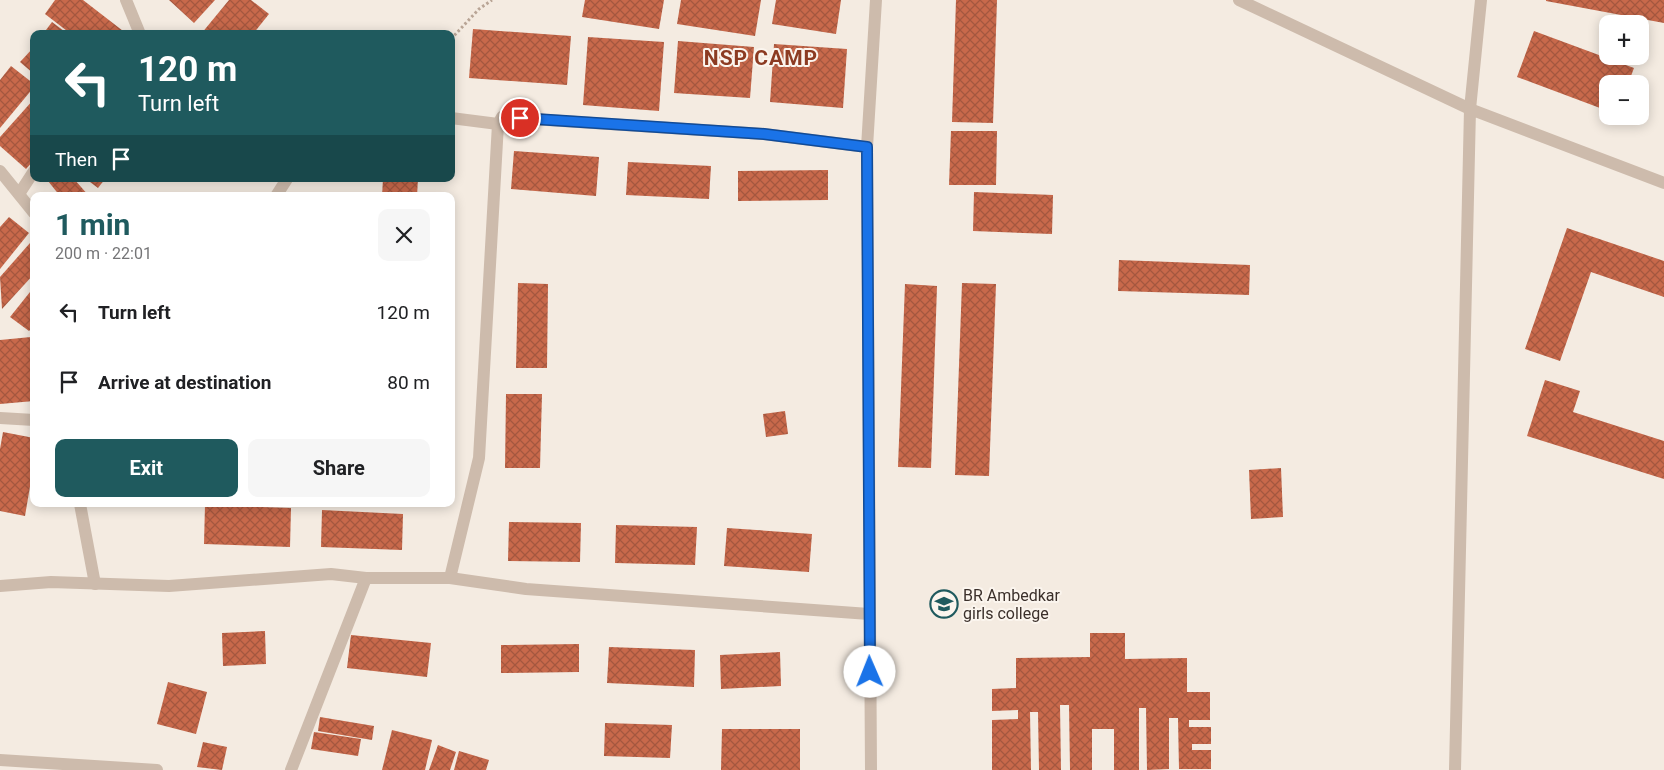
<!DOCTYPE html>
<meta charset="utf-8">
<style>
:root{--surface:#fff;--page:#f6f6f6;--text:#202124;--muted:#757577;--accent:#1f5a5e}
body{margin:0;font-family:Roboto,sans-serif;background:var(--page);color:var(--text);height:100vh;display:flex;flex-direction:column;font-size:19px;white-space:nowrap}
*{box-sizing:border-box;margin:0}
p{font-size:16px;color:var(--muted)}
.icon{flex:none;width:28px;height:28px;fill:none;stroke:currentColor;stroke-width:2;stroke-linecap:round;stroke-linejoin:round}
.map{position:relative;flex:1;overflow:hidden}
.side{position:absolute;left:30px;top:192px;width:425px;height:315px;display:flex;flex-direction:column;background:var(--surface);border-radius:10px;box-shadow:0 2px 12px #0003}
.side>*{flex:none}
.hud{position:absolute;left:30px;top:30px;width:425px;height:152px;border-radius:10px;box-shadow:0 2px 12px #0003;background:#1f5a5e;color:#fff;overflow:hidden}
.tools{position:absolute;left:1599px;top:15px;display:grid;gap:10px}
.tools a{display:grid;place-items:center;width:50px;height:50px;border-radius:10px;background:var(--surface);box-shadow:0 2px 12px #0003;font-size:25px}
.pin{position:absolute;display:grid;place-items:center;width:42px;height:42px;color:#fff;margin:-21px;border:2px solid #fff;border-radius:50%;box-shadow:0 1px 5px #0007}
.me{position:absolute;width:55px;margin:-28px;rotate:359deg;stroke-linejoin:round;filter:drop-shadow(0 0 4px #0008)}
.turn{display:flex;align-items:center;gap:18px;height:105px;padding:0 25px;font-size:22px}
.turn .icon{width:65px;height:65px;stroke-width:2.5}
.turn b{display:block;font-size:35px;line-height:42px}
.then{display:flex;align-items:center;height:48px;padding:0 25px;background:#0003;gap:10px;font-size:19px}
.round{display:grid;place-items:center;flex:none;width:52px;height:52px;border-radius:10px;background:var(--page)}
.head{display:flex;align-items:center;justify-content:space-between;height:85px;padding:0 25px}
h1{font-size:30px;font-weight:700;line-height:38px;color:var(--accent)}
.button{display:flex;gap:10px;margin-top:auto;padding:10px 25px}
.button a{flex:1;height:58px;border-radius:10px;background:var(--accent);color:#fff;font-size:20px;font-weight:700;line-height:58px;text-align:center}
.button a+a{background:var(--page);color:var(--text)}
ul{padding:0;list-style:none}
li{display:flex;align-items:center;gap:15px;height:70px;padding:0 25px}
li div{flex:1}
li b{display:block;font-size:19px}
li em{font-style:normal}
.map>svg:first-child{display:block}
</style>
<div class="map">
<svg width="1664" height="770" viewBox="0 0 1664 770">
<defs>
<pattern id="building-cross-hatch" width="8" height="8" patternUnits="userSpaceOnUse" patternTransform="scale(1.25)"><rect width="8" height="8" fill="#c8694b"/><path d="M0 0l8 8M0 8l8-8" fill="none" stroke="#a4573f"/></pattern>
</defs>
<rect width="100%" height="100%" fill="#f4ebe1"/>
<g fill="url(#building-cross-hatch)">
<polygon points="55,0 83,0 127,34 71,34 45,14"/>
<polygon points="169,0 215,0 194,23"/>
<polygon points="229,0 251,0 269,14 253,34 201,34"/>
<polygon points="585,0 664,0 659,29 582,17"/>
<polygon points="681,0 761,0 755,36 677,24"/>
<polygon points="776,0 841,0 836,34 772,24"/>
<polygon points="956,0 997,0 993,123 952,122"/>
<polygon points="1546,0 1664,0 1664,23 1546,1"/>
<polygon points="52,22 68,34 43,34"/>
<polygon points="473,29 571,36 567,85 469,78"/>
<polygon points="1534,31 1634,68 1628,84 1608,84 1608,111 1517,77"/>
<polygon points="588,37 664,42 659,111 583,105"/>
<polygon points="678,41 754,47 750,98 674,93"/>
<polygon points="774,44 847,49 843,108 770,102"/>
<polygon points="34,47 34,74 20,62"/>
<polygon points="11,66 34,84 34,87 0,128 0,80"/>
<polygon points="34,99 34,160 26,169 0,146 0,137"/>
<polygon points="951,131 997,131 996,185 949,185"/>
<polygon points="514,151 599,157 596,196 511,189"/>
<polygon points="628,162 711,166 709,199 626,195"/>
<polygon points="828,170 828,200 738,201 738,171"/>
<polygon points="51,179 74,179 89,196 60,196 48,181"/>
<polygon points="86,179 105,179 98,188"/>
<polygon points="383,179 418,179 417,196 382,196"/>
<polygon points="974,192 1053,195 1052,234 973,231"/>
<polygon points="9,217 29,233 0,269 0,227"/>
<polygon points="1567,228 1664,261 1664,297 1591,272 1560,361 1525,349"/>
<polygon points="30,243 34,246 34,274 2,309 0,277"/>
<polygon points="1119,260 1250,265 1249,295 1118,291"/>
<polygon points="518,283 548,284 547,368 516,368"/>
<polygon points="962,283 996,284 989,476 955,475"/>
<polygon points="905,284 937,286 931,468 898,467"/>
<polygon points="34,287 34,326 29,331 10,317"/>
<polygon points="31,337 34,401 0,404 0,340"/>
<polygon points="1545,380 1580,391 1573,412 1664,441 1664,479 1527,436"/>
<polygon points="506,394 542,394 540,468 505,468"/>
<polygon points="785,411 788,434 766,437 763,414"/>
<polygon points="3,432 34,438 34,463 25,516 0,511 0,449"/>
<polygon points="1281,468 1283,517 1251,519 1249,470"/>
<polygon points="205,505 291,508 290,547 204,544"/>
<polygon points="322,510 403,514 402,550 321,547"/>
<polygon points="509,522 581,523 580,562 508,561"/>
<polygon points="616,525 697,527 695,565 615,563"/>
<polygon points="727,528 812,534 809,572 724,566"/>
<polygon points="265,631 266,664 223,666 222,633"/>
<polygon points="1090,633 1125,633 1125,659 1187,658 1187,692 1210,692 1210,720 1189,720 1189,727 1211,727 1211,744 1192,744 1192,750 1211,750 1211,769 1179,769 1178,718 1169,718 1169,769 1147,770 1146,708 1139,708 1139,770 1114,770 1114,729 1092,729 1092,770 1070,770 1069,705 1060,705 1061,770 1039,770 1038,712 1030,712 1031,770 992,770 992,720 1018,719 1018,710 992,711 992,689 1016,688 1016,658 1090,657"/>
<polygon points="351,635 431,643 427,677 347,668"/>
<polygon points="579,644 579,672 501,673 501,645"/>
<polygon points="609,647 695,650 694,687 607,683"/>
<polygon points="780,652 781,686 721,689 720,655"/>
<polygon points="168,682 207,692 196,734 157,724"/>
<polygon points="320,717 374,726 372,740 318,731"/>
<polygon points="605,723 672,725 670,758 604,756"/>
<polygon points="722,729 800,729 800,770 721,770"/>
<polygon points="392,730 432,740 425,770 382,770"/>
<polygon points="314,732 361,739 358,756 311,749"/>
<polygon points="203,742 227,747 222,770 197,767"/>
<polygon points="438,745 456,752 450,770 429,770"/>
<polygon points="459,751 489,760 486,770 454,770"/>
</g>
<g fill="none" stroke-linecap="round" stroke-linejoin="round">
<polyline stroke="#b9a596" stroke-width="3" stroke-dasharray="2.5 2.5" stroke-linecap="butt" points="451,39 479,9 492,0"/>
<g stroke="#cdbbac" stroke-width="12">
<polyline points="126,0 140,34"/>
<polyline points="1239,0 1470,109 1481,0"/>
<polyline points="451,118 498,124 502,117 764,134 867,147"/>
<polyline points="0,171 34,213"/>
<polyline points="19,194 34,171"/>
<polyline points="276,196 287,179"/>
<polyline points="0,418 34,420"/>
<polyline points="80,504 95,584"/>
<polyline points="450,578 479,458 498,124"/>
<polyline points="0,586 51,582 169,586 331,574 366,578 450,578 526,589 869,614"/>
<polyline points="0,760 157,770"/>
<polyline points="291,770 366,578"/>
<polyline points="871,770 867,147 876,0"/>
<polyline points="1455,770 1470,109 1664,183"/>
</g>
</g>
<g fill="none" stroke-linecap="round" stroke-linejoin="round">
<g stroke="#114b97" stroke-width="12">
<polyline id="route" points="520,118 764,134 867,147 870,672"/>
</g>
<use href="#route" stroke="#1a73e8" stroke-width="9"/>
</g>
<defs>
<g id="university-ring" transform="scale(1.4375)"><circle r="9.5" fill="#fbf5ee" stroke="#1f5a5e" stroke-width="1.5"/><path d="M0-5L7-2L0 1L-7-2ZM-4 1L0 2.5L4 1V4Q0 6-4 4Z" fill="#1f5a5e"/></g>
</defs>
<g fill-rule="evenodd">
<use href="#university-ring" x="944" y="604"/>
</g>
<g text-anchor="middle" stroke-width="4" stroke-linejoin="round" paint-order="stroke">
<g font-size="16" fill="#3b302b" stroke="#fbf5ee" text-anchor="start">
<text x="963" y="601">BR Ambedkar<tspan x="963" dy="18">girls college</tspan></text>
</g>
<g font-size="21" font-weight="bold" letter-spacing="1" fill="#8c3b22" stroke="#fbf5ee">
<text x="761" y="65">NSP CAMP</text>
</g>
</g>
</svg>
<div class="tools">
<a>+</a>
<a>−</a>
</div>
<div class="pin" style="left:520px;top:118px;background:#d93025"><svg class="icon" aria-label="arrive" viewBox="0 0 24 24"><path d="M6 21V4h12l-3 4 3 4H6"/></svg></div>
<svg class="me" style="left:870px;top:672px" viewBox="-20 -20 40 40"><circle r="19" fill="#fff"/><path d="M0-13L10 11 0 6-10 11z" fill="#1a73e8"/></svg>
<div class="hud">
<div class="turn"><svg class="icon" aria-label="left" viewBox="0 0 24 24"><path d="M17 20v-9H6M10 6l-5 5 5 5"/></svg><div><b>120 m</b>Turn left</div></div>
<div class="then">Then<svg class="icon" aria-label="arrive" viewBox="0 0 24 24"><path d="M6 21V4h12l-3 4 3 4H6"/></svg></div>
</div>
<section class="side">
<div class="head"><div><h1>1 min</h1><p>200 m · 22:01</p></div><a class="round"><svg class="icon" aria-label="close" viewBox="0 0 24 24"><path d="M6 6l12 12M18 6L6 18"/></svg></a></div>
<ul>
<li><svg class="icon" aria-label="left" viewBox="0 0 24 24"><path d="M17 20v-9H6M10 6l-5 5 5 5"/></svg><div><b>Turn left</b></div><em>120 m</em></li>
<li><svg class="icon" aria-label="arrive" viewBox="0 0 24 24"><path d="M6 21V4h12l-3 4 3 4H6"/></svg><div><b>Arrive at destination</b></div><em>80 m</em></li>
</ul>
<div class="button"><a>Exit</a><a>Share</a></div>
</section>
</div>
